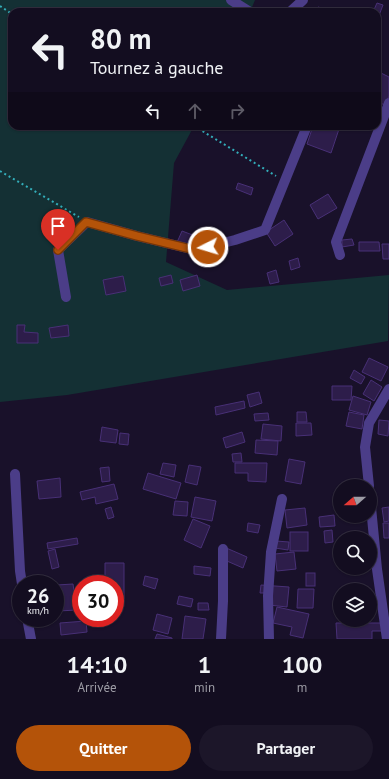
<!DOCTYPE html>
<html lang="fr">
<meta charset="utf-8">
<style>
:root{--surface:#130d20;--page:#1c1629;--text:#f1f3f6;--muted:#9d9ca5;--line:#322d3e;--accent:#b45309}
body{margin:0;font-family:"PT Sans",sans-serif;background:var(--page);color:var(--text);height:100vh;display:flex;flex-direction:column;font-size:15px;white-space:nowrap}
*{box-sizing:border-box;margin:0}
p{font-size:13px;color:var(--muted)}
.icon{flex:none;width:22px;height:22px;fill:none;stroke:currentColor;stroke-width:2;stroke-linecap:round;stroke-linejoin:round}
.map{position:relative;height:639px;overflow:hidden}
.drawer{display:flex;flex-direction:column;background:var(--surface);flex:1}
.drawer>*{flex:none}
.banner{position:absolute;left:8px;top:8px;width:373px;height:122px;border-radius:12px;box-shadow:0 1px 3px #0004,0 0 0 1px var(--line);background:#130d20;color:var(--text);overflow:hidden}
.needle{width:26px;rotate:250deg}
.controls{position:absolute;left:333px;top:479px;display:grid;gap:8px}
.controls a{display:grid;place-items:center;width:44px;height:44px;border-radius:50%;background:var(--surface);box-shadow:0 1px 3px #0004,0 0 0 1px var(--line);font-size:20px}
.speed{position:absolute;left:12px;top:575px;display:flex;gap:8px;font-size:20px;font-weight:700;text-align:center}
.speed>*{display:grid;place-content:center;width:52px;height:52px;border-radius:50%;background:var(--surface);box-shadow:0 1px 3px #0004,0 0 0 1px var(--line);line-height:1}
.speed small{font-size:10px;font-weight:400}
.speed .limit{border:6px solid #d22;background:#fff;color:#111}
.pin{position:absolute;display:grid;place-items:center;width:34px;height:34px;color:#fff;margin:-41px -17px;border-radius:50% 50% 50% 0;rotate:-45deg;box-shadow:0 0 4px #0007}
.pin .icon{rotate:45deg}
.me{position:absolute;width:44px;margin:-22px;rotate:265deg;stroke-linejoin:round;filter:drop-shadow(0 0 3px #0008)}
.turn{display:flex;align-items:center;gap:14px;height:84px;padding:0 16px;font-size:18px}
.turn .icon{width:52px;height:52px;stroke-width:2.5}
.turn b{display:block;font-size:28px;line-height:34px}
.lanes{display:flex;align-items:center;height:38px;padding:0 16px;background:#0003;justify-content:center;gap:20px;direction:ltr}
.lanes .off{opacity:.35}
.eta{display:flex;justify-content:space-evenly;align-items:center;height:68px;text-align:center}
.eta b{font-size:24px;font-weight:700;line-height:28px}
.button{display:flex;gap:8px;margin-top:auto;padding:8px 16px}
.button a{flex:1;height:46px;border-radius:24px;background:var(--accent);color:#fff;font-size:16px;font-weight:700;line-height:46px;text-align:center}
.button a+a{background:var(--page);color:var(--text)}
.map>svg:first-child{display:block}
</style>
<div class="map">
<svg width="389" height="639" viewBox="0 0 389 639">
<rect width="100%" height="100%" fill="#19112a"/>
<polygon fill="#143034" points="0,0 255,0 250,12 12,12 12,126 194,126 174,163 166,262 227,290 389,275 388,341 67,395 0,402"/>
<g fill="#2d1d4a" stroke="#483076">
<polygon points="377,3 383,5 378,18 377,12 373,12"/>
<polygon points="318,7 335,12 317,12"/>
<polygon points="379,72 389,77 389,96 385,105 377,102 377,77"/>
<polygon points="313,126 340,126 331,153 307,144"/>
<polygon points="238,183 253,188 251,195 236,189"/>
<polygon points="328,194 337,208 318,219 310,205"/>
<polygon points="284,220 293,234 275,246 266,232"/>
<polygon points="182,231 198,237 191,254 175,247"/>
<polygon points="352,239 354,245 342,247 342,240"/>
<polygon points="359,242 379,242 380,251 359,251"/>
<polygon points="382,244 389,244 389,259 383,259"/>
<polygon points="298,258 300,267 291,270 289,261"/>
<polygon points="276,270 279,282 270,284 267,273"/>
<polygon points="171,275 173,283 161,286 159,278"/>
<polygon points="197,275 200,286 183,291 180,280"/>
<polygon points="123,276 126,291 106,295 103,280"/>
<polygon points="17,325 25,325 24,332 38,333 38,343 17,343"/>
<polygon points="68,325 69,336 51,338 49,328"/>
<polygon points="369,358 388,367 381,381 362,372"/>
<polygon points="354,370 365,377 361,384 350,378"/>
<polygon points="371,380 382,387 374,401 363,394"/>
<polygon points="332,386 352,386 351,400 332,400"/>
<polygon points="259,392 262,403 250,407 247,395"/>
<polygon points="353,396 371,402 367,415 349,410"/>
<polygon points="244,401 245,408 216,415 215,407"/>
<polygon points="297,412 306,412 307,422 297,422"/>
<polygon points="349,412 364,415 362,429 346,426"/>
<polygon points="268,413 269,420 255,421 254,414"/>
<polygon points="379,420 389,421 388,436 378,434"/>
<polygon points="296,423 311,423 312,435 296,436"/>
<polygon points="263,424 282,426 281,441 261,439"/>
<polygon points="102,427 118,430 116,443 100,441"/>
<polygon points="242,432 245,442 226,448 223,438"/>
<polygon points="120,433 129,434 128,445 119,444"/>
<polygon points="256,440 278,441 277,455 255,453"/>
<polygon points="241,453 242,462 233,462 232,454"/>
<polygon points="289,459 305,462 301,484 285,481"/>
<polygon points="163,463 176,465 174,477 160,474"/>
<polygon points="235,463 267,463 266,482 248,481 248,473 235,473"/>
<polygon points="189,465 201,467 197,485 185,482"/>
<polygon points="109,467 110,481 102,482 100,468"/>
<polygon points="148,473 181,483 176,499 143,489"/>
<polygon points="60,478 61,497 39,499 37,481"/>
<polygon points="114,484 118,499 96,504 95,497 82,500 80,492"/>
<polygon points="195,497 216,501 212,521 191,517"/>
<polygon points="175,501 188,502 187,516 173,515"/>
<polygon points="111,507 114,517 108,519 105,509"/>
<polygon points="389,507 389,521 384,522 382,508"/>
<polygon points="305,508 307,525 287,528 285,510"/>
<polygon points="334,515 335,526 320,527 319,517"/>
<polygon points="193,519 210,526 201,548 184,540"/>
<polygon points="248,523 260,525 258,533 247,531"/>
<polygon points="383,523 389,523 389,538 384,538"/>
<polygon points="332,530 333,542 325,543 324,531"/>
<rect x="290" y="532" width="18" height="19"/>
<polygon points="77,538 78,544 48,549 47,543"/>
<polygon points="276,541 289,542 288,550 275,548"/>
<polygon points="224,547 247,557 243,568 220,558"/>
<polygon points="55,549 59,567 52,569 48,551"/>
<polygon points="294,552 296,569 277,571 275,554"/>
<polygon points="105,563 124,563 124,599 115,599 115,584 105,584"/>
<polygon points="194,566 211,568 210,576 194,574"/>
<rect x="306" y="573" width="9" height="13"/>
<polygon points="145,576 158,579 155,589 143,585"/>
<polygon points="73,584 74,591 76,591 77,610 58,611 57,585"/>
<polygon points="261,585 289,587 287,607 269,605 270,593 260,593"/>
<polygon points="298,589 314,589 313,608 297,608"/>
<polygon points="179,596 193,599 191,607 177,604"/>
<polygon points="381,596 382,603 370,604 370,597"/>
<polygon points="198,603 208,603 209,610 198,610"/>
<polygon points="277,607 309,614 303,638 290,635 292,627 273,623"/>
<polygon points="157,614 172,618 168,634 153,630"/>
<polygon points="185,616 206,619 203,639 182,639"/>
<polygon points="86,621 87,632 61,635 60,623"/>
<polygon points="336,623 382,623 383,631 372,631 372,639 337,639"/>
<polygon points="157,634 172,638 172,639 155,639"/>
</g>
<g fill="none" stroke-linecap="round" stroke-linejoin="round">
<g stroke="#33aeba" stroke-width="2" stroke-dasharray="2 3" stroke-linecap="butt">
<polyline points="0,6 12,14"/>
<polyline points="194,126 276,176"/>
<polyline points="0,171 79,217"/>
</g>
<g stroke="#4b3d88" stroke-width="10">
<polyline points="231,0 250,12"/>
<polyline points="290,12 303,0"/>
<polyline points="340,255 336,242 389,103"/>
<polyline points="66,297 58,250 87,222 137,236 195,250 235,240 265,230 307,126"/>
<polyline points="15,474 20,571 22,584"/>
<polyline points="369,486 365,447 369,423 389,389"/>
<polyline points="370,497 377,569 387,639"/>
<polyline points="27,618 31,639"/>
<polyline points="221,639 223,601 223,549"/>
<polyline points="269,639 268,596 271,552 282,499"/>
</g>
</g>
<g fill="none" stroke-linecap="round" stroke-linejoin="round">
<g stroke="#753606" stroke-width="10">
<polyline id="route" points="58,250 86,222 137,236 195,250 208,247"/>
</g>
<use href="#route" stroke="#b45309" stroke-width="7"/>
</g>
</svg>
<div class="controls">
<a><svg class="needle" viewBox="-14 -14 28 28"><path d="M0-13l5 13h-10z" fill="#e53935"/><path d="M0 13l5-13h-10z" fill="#9d9ca5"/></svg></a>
<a><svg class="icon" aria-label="search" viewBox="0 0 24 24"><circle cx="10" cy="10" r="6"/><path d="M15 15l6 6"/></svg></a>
<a><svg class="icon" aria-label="layers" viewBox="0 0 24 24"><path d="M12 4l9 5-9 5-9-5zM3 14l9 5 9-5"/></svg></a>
</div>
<div class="speed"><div>26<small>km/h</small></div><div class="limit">30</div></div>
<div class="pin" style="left:58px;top:250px;background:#d93025"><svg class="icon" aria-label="arrive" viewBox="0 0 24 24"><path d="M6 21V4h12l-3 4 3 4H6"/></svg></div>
<svg class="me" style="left:208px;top:247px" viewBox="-20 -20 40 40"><circle r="17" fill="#b45309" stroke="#fff" stroke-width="3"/><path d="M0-11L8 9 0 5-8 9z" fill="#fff"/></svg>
<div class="banner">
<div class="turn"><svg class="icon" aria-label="left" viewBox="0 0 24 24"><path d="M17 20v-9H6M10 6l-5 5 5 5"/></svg><div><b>80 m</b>Tournez à gauche</div></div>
<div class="lanes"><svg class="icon" aria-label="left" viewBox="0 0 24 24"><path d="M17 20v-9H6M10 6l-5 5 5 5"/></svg><svg class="icon off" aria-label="ahead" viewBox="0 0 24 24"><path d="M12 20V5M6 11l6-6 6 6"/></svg><svg class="icon off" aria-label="right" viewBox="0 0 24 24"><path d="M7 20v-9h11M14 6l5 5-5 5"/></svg></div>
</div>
</div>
<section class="drawer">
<div class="eta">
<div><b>14:10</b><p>Arrivée</p></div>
<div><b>1</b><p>min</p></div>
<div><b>100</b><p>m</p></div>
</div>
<div class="button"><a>Quitter</a><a>Partager</a></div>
</section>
